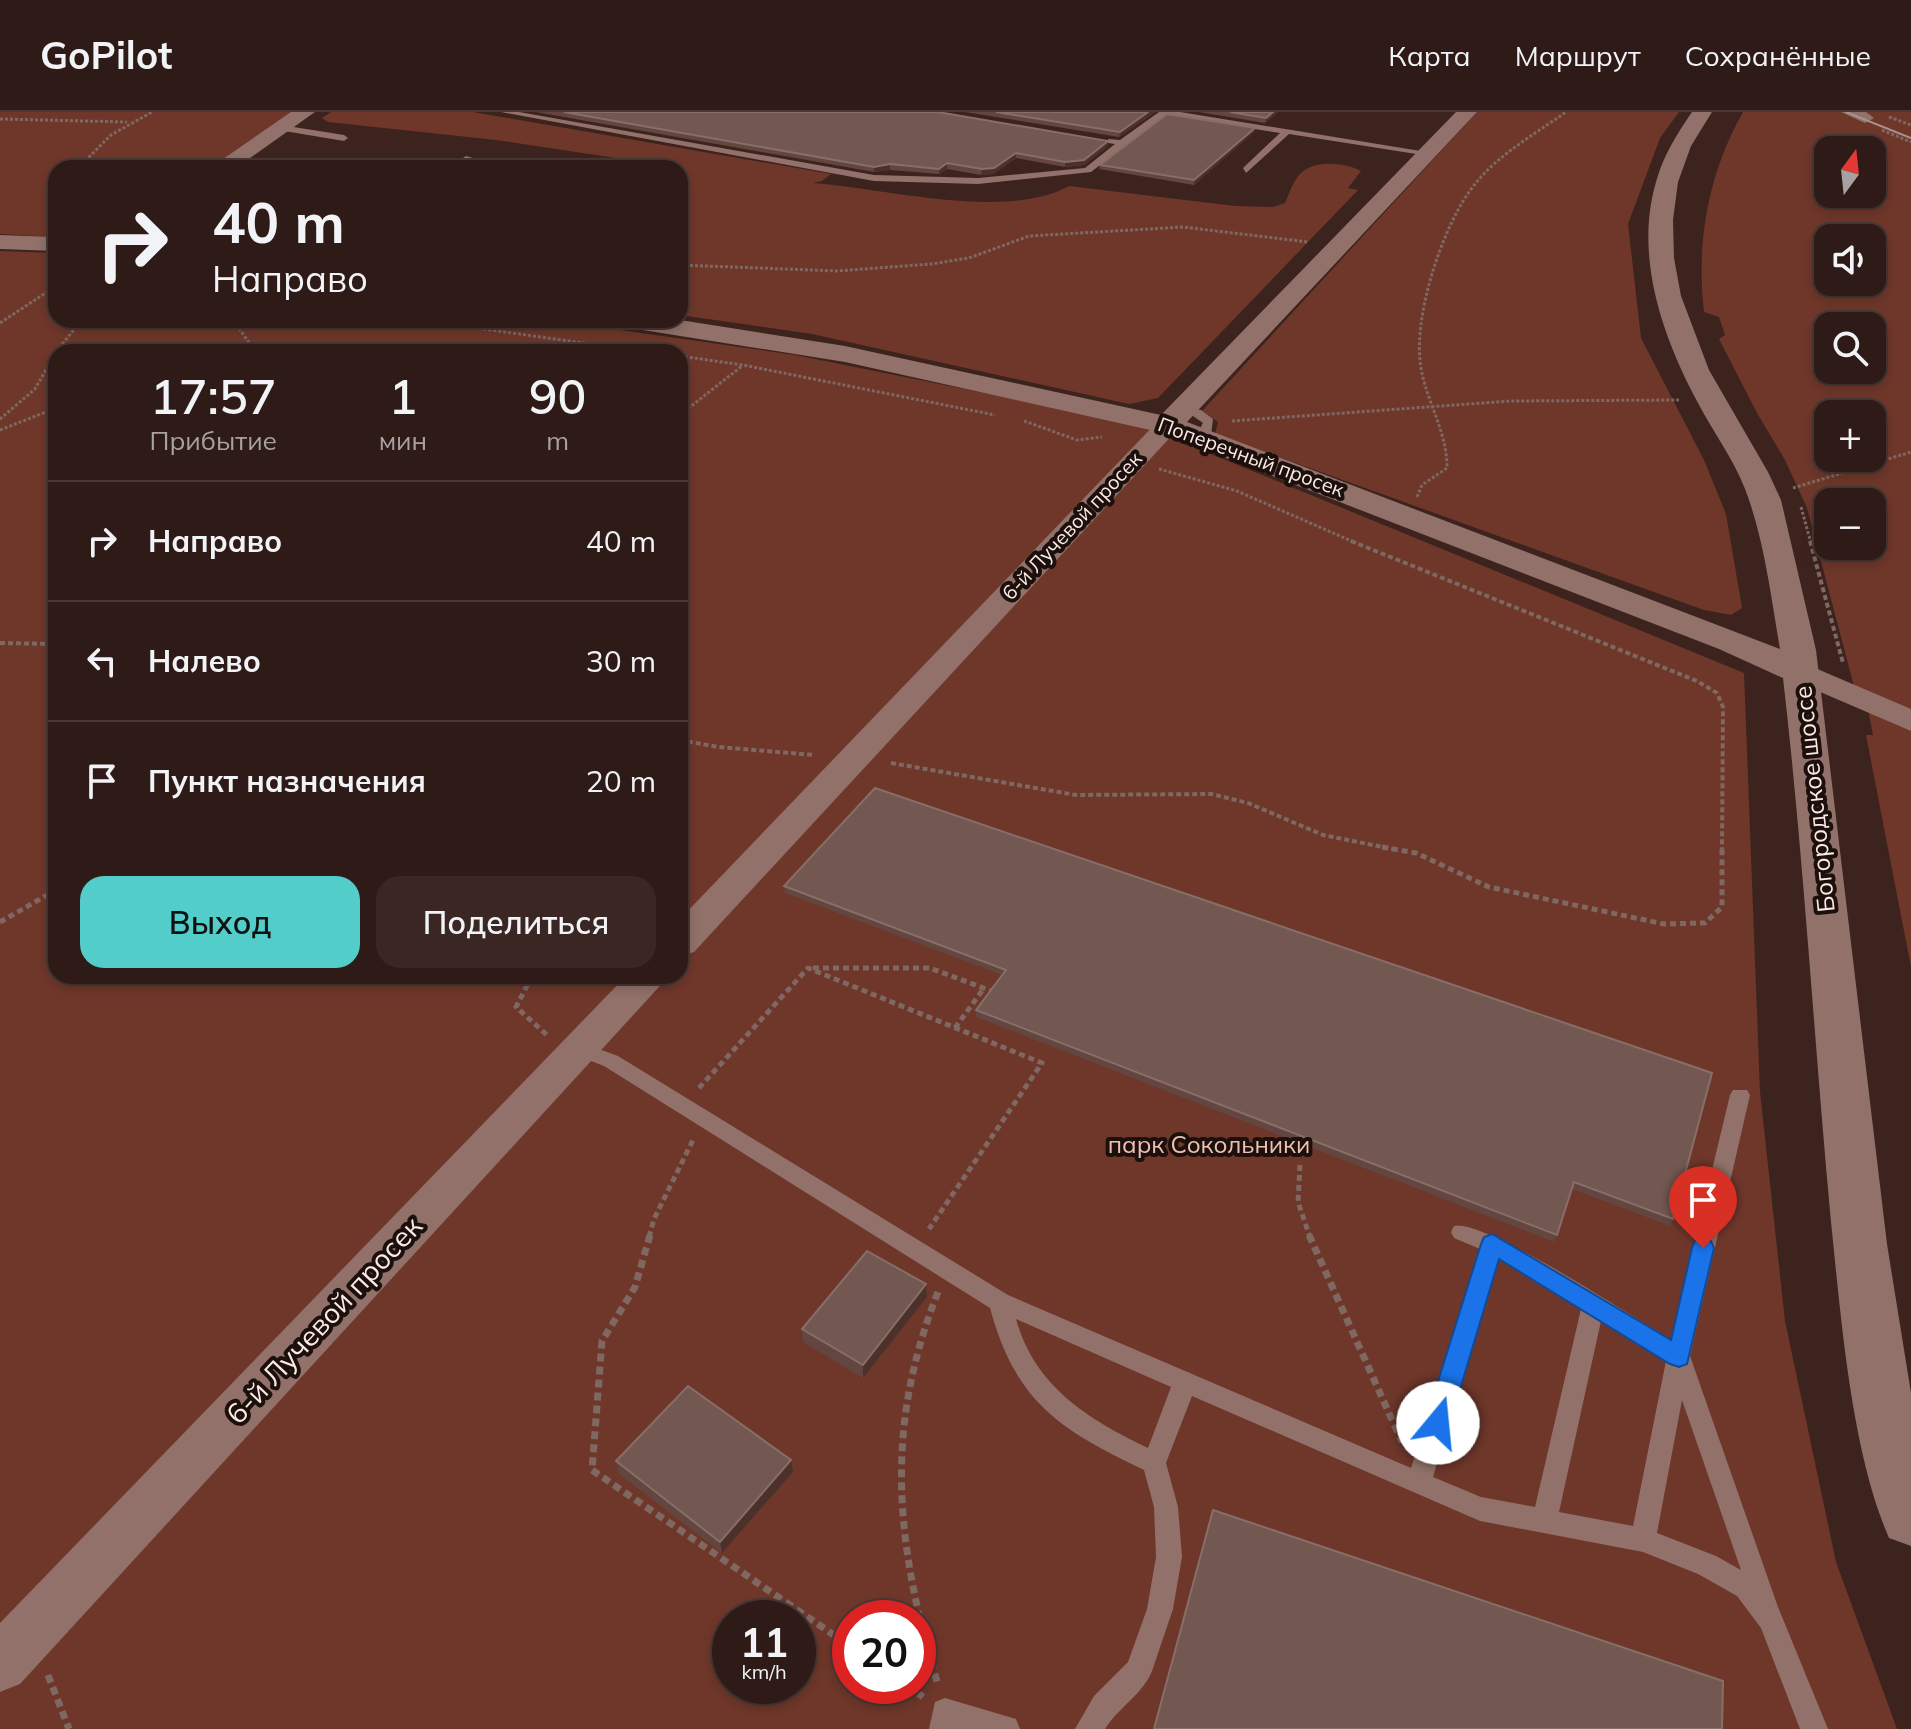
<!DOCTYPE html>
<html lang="ru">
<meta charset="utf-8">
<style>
:root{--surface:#2e1a16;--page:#3a2723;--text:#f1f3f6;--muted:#a7a1a1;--line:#493835;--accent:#53cdca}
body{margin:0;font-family:Mulish,sans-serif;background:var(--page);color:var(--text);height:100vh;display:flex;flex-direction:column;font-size:30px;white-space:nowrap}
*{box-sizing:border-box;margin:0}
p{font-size:26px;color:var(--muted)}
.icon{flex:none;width:44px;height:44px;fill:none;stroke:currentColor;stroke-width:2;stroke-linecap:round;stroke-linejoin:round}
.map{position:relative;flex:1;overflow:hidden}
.side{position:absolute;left:48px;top:232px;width:640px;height:640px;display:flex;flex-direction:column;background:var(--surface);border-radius:24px;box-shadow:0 4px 12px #0003,0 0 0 2px var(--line)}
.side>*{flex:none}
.guide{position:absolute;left:48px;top:48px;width:640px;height:168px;border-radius:24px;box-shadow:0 4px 12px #0003,0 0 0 2px var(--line);background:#2e1a16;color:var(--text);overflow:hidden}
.needle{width:52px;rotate:15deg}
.fabs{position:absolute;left:1814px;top:24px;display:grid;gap:16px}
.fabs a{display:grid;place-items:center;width:72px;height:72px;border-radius:16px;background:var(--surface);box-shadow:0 4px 12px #0003,0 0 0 2px var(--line);font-size:40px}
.speed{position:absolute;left:712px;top:1488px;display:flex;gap:16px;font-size:40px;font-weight:700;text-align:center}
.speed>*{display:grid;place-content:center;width:104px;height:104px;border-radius:50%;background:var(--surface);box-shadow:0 4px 12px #0003,0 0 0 2px var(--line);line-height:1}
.speed small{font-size:20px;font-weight:400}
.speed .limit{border:12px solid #d22;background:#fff;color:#111}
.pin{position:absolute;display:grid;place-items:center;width:68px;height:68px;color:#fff;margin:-82px -34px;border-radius:50% 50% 50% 0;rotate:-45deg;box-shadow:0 0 8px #0007}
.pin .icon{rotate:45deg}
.me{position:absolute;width:88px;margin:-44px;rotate:17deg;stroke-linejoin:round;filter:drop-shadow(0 0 6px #0008)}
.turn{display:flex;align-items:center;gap:28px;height:168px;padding:0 32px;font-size:36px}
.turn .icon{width:104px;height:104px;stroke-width:2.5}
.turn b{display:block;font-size:56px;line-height:68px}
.eta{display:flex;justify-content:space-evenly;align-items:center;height:136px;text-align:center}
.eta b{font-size:48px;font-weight:600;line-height:56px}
.primary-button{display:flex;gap:16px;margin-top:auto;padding:16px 32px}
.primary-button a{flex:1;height:92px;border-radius:24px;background:var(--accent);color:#111;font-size:32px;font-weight:600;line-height:92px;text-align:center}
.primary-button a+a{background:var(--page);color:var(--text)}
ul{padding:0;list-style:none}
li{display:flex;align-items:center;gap:24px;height:120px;padding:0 32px;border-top:2px solid var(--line)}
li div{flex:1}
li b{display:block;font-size:30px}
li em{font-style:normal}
header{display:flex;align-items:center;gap:48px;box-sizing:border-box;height:112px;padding:0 40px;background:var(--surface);border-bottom:2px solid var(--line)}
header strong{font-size:38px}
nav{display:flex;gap:44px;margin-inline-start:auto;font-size:28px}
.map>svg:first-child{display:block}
</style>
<header>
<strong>GoPilot</strong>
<nav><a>Карта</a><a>Маршрут</a><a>Сохранённые</a></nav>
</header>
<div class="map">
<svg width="1911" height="1617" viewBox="0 0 1911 1617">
<rect width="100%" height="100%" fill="#3d231d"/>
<g fill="#6e372a" fill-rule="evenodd">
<polygon points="0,0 298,0 212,56 56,56 56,125 0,122"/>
<path d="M331,0H473L831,62L822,69L813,71C883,76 1006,109 1069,74L1235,94L1273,95L1285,91C1289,82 1293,69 1300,62C1315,47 1345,51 1361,59L1348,76L1358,78L1158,286L1129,292L812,222L680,203L682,56L496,28L328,10L322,6Z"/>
<polygon points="1477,0 1679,0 1660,26 1628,112 1641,226 1704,348 1726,402 1742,496 1731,503 1704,498 1215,322 1218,310 1202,299"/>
<path d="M1743,0H1911V855L1866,623H1873L1865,582L1855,578L1807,396L1785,348L1757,301L1719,227L1725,223L1719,205L1704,200C1696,130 1708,62 1743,0ZM1828,38H1872V82H1828ZM1828,126H1872V170H1828ZM1828,214H1872V258H1828ZM1828,302H1872V346H1828ZM1828,390H1872V434H1828Z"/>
<path d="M0,139L56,141V208H550L795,243L1114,307L1160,321L1744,561L1760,980L1785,1209L1836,1450L1897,1617H0ZM56,240H680V864H56ZM730,1506H798V1574H730ZM850,1506H918V1574H850Z"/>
</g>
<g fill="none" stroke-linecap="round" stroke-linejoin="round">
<g stroke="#7f6762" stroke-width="3" stroke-dasharray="3 2" stroke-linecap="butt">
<polyline points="1889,5 1911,13"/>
<polyline points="0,7 127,10"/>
<polyline points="1882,18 1911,30"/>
<polyline points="78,56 111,23 152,0"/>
<polyline points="680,153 837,159 931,152 969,146 1029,124 1183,115 1308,130"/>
<polyline points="233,208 250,232 261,240"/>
<polyline points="419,208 648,240"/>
<polyline points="0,211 56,174"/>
<polyline points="56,240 76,215 76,208"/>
<polyline points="229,240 250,232"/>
<polyline points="680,244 743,253 995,303"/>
<polyline points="680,303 742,254"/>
<polyline points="0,307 35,277 56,240"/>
<polyline points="1024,309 1077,328 1102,325"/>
<polyline points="1232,309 1511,289 1679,288"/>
<polyline points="0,318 56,296"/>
<polyline points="1159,357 1237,379 1356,431"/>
<polyline points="1793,376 1911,340"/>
<path d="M1417,385L1422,373L1447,356C1447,319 1427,291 1421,256C1412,206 1443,111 1475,72C1499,42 1535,22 1566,0"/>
<polyline points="1801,395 1811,431"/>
</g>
<g stroke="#7f6762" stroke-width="4" stroke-dasharray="5 3" stroke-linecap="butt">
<polyline points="1351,429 1697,569 1717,581 1723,595 1722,737"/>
<polyline points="1810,429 1843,551"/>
<polyline points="0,531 56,532"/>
<polyline points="680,628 718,635 814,643"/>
<polyline points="891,651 1076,683 1211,682 1248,691 1323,723 1393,737"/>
</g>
<g stroke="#7f6762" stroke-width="5" stroke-dasharray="6 4" stroke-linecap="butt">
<polyline points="1382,735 1416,741 1489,775 1664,812 1705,811 1722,795 1722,735"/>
<polyline points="0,810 56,778"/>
<polyline points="813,856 930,856 994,880"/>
<polyline points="532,864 516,895 547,923"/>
<polyline points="955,916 984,876"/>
<polyline points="699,976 808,856 1042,951 929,1117"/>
<polyline points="1300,1053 1298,1090 1310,1125"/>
<polyline points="649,1125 654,1107 694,1026"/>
</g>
<g stroke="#7f6762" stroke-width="7" stroke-dasharray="8 5" stroke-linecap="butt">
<polyline points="650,1123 635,1175 602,1229 592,1358 850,1534"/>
<polyline points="1309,1123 1402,1330"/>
<path d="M938,1180C883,1319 896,1433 938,1573"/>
<polyline points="48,1563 69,1617"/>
<polyline points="908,1574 923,1585"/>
</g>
<g fill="#917169" fill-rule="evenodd">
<polygon points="501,0 519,0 874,63 978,66 1085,56 1115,32 1108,31 1108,27 1120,28 1159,0 1180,0 1433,41 1429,44 1289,22 1246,61 1243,56 1280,21 1166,3 1091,60 978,72 874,69"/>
<polygon points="281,13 344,23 348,26 344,29 278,18"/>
<polygon points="466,44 473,46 458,56 447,56"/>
<polygon points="1182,294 1201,298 1213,307 1211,323 1206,327 1198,327 1196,324 1203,311 1193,304 1178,301 1178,295"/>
<path d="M580,930L618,944L1008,1183L1411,1356L1480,1137L1454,1126L1451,1120L1454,1114C1481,1105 1638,1208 1671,1228L1730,983L1733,978H1747L1750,983L1690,1244L1778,1495L1828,1617H1800L1761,1516L1737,1484L1698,1462L1643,1440L1480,1409L1192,1284L1166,1351L1178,1395L1182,1445L1173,1497L1152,1559C1143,1582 1118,1596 1105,1617H1075L1094,1584L1128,1550L1147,1497L1156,1445L1154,1395L1144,1358C1059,1317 1016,1291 990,1196L604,954L573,942L570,937L573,932ZM1498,1147L1581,1197L1535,1395L1481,1385L1433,1365ZM1016,1207L1171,1275L1148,1336C1088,1307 1035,1275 1016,1207ZM1601,1209L1666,1249L1633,1414L1559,1400ZM1682,1288L1741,1458L1716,1444L1657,1421Z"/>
<polygon points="945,1586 1016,1607 1020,1617 929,1617 935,1590"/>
</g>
<g fill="#917169" fill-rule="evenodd">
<polygon points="1841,0 1866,0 1874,6 1865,11"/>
<polygon points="1168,305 1177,308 1181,313 1177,318 694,840 680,844 680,807 1159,308"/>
<polygon points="1801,550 1911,597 1911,619 1790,567 1785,560 1790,553"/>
<polygon points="626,864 669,864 20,1572 0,1580 0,1511"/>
</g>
<g fill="#917169" fill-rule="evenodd">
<polygon points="291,0 315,0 236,56 210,56"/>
<path d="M1456,0H1477L1187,310L1780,537C1771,485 1764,426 1745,377C1733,346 1713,320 1698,291C1663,226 1634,145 1656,70C1663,44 1677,22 1692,0H1712L1691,34L1678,70L1673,108L1674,146L1681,184L1709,258L1768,360L1781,388L1816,538L1887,1132L1911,1281V1434L1889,1426C1851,1339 1841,1205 1831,1110C1814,929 1804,747 1783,566L1719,537L1159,320L845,250L630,216L621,214L617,208H680L845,234L1161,303Z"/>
<polygon points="0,123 56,125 56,139 0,137"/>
</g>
<polyline stroke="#a8928d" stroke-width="2" points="1846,0 1911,26"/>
</g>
<g fill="#62463f">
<polygon points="536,0 938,0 1108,29 1108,34 1084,53 1065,55 1016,46 993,62 981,63 947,57 939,62 890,58 874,60"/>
<polygon points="965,0 1155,0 1119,25"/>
<polygon points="1199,0 1278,0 1265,11"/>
<polygon points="1255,16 1254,20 1194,73 1099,57 1100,53"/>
<polygon points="784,774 1673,1107 1670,1114 1572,1077 1554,1130 976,905 976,898 1002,863 785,781"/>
<polygon points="926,1172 927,1185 863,1266 803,1230 802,1217"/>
<polygon points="791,1348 793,1360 722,1441 619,1362 616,1349"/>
</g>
<g fill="#4c312a">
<polygon points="1148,0 1155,0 1119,25 1120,20"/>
<polygon points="1273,0 1278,0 1265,11 1266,6"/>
<polygon points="1255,16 1254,20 1194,73 1194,68"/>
<polygon points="1108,29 1108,34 1084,53 1065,55 1065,50"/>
<polygon points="1016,41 1016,46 993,62 981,63 982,57"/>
<polygon points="947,51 947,57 939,62 939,57"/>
<polygon points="890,52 890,58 874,60 874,55"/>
<polygon points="926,1172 927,1185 863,1266 863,1253"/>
<polygon points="791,1348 793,1360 722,1441 720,1430"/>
</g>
<g fill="#725851" stroke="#886e68" stroke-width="2">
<polygon points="564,0 938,0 1108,29 1084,48 1065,50 1016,41 994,56 982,57 947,51 939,57 890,52 874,55"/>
<polygon points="996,0 1148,0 1120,20"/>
<polygon points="1230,0 1273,0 1266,6"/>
<polygon points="1167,2 1255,16 1194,68 1100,53"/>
<polygon points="875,676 1712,961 1673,1107 1574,1070 1557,1123 976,898 1006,858 784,774"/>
<polygon points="867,1139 926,1172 863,1253 802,1217"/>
<polygon points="688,1274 791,1348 720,1430 616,1349"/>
<polygon points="1213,1398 1723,1569 1722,1617 1154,1617"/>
</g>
<polygon fill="#1a73e8" stroke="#114b97" stroke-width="2" points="1492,1122 1671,1228 1692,1136 1695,1129 1703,1127 1711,1129 1714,1136 1687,1252 1679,1255 1670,1252 1499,1147 1450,1311 1446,1319 1438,1322 1429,1319 1425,1311 1481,1132 1484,1125"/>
<g text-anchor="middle" stroke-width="8" stroke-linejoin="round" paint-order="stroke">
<g font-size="20" fill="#fce9e5" stroke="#1c100d">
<text transform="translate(1251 345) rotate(20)" y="7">Поперечный просек</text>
<text transform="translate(1072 414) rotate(-47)" y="7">6-й Лучевой просек</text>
</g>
<g font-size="24" fill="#fce9e5" stroke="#1c100d">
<text transform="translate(1815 687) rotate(-96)" y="8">Богородское шоссе</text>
</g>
<g font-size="24" fill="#f0bfb2" stroke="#1c100d">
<text x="1209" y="1041">парк Сокольники</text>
</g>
<g font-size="28" fill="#fce9e5" stroke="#1c100d">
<text transform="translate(324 1208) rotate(-47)" y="10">6-й Лучевой просек</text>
</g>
</g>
</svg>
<div class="fabs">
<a><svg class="needle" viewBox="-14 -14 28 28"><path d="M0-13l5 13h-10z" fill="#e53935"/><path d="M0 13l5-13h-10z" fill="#a7a1a1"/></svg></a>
<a><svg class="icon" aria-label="sound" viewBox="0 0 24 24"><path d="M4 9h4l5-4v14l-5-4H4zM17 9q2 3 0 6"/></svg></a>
<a><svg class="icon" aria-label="search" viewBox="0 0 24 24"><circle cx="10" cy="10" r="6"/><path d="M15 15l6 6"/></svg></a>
<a>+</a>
<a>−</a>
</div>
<div class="speed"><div>11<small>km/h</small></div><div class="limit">20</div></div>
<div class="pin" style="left:1703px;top:1136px;background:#d93025"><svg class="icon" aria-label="arrive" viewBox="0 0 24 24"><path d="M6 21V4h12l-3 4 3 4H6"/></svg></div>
<svg class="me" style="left:1438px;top:1311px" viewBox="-20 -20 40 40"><circle r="19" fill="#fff"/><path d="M0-13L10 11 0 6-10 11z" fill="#1a73e8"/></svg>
<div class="guide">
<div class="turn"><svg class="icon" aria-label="right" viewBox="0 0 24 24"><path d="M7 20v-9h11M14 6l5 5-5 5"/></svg><div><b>40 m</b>Направо</div></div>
</div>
<section class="side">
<div class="eta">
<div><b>17:57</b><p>Прибытие</p></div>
<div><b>1</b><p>мин</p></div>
<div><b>90</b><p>m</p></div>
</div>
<ul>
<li><svg class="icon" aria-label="right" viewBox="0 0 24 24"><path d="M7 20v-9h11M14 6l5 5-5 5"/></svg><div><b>Направо</b></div><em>40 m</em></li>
<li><svg class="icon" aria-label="left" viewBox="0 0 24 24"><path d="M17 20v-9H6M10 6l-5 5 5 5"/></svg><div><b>Налево</b></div><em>30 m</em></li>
<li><svg class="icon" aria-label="arrive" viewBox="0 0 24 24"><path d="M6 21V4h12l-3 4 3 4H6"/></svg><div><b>Пункт назначения</b></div><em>20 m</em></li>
</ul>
<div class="primary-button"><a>Выход</a><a>Поделиться</a></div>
</section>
</div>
